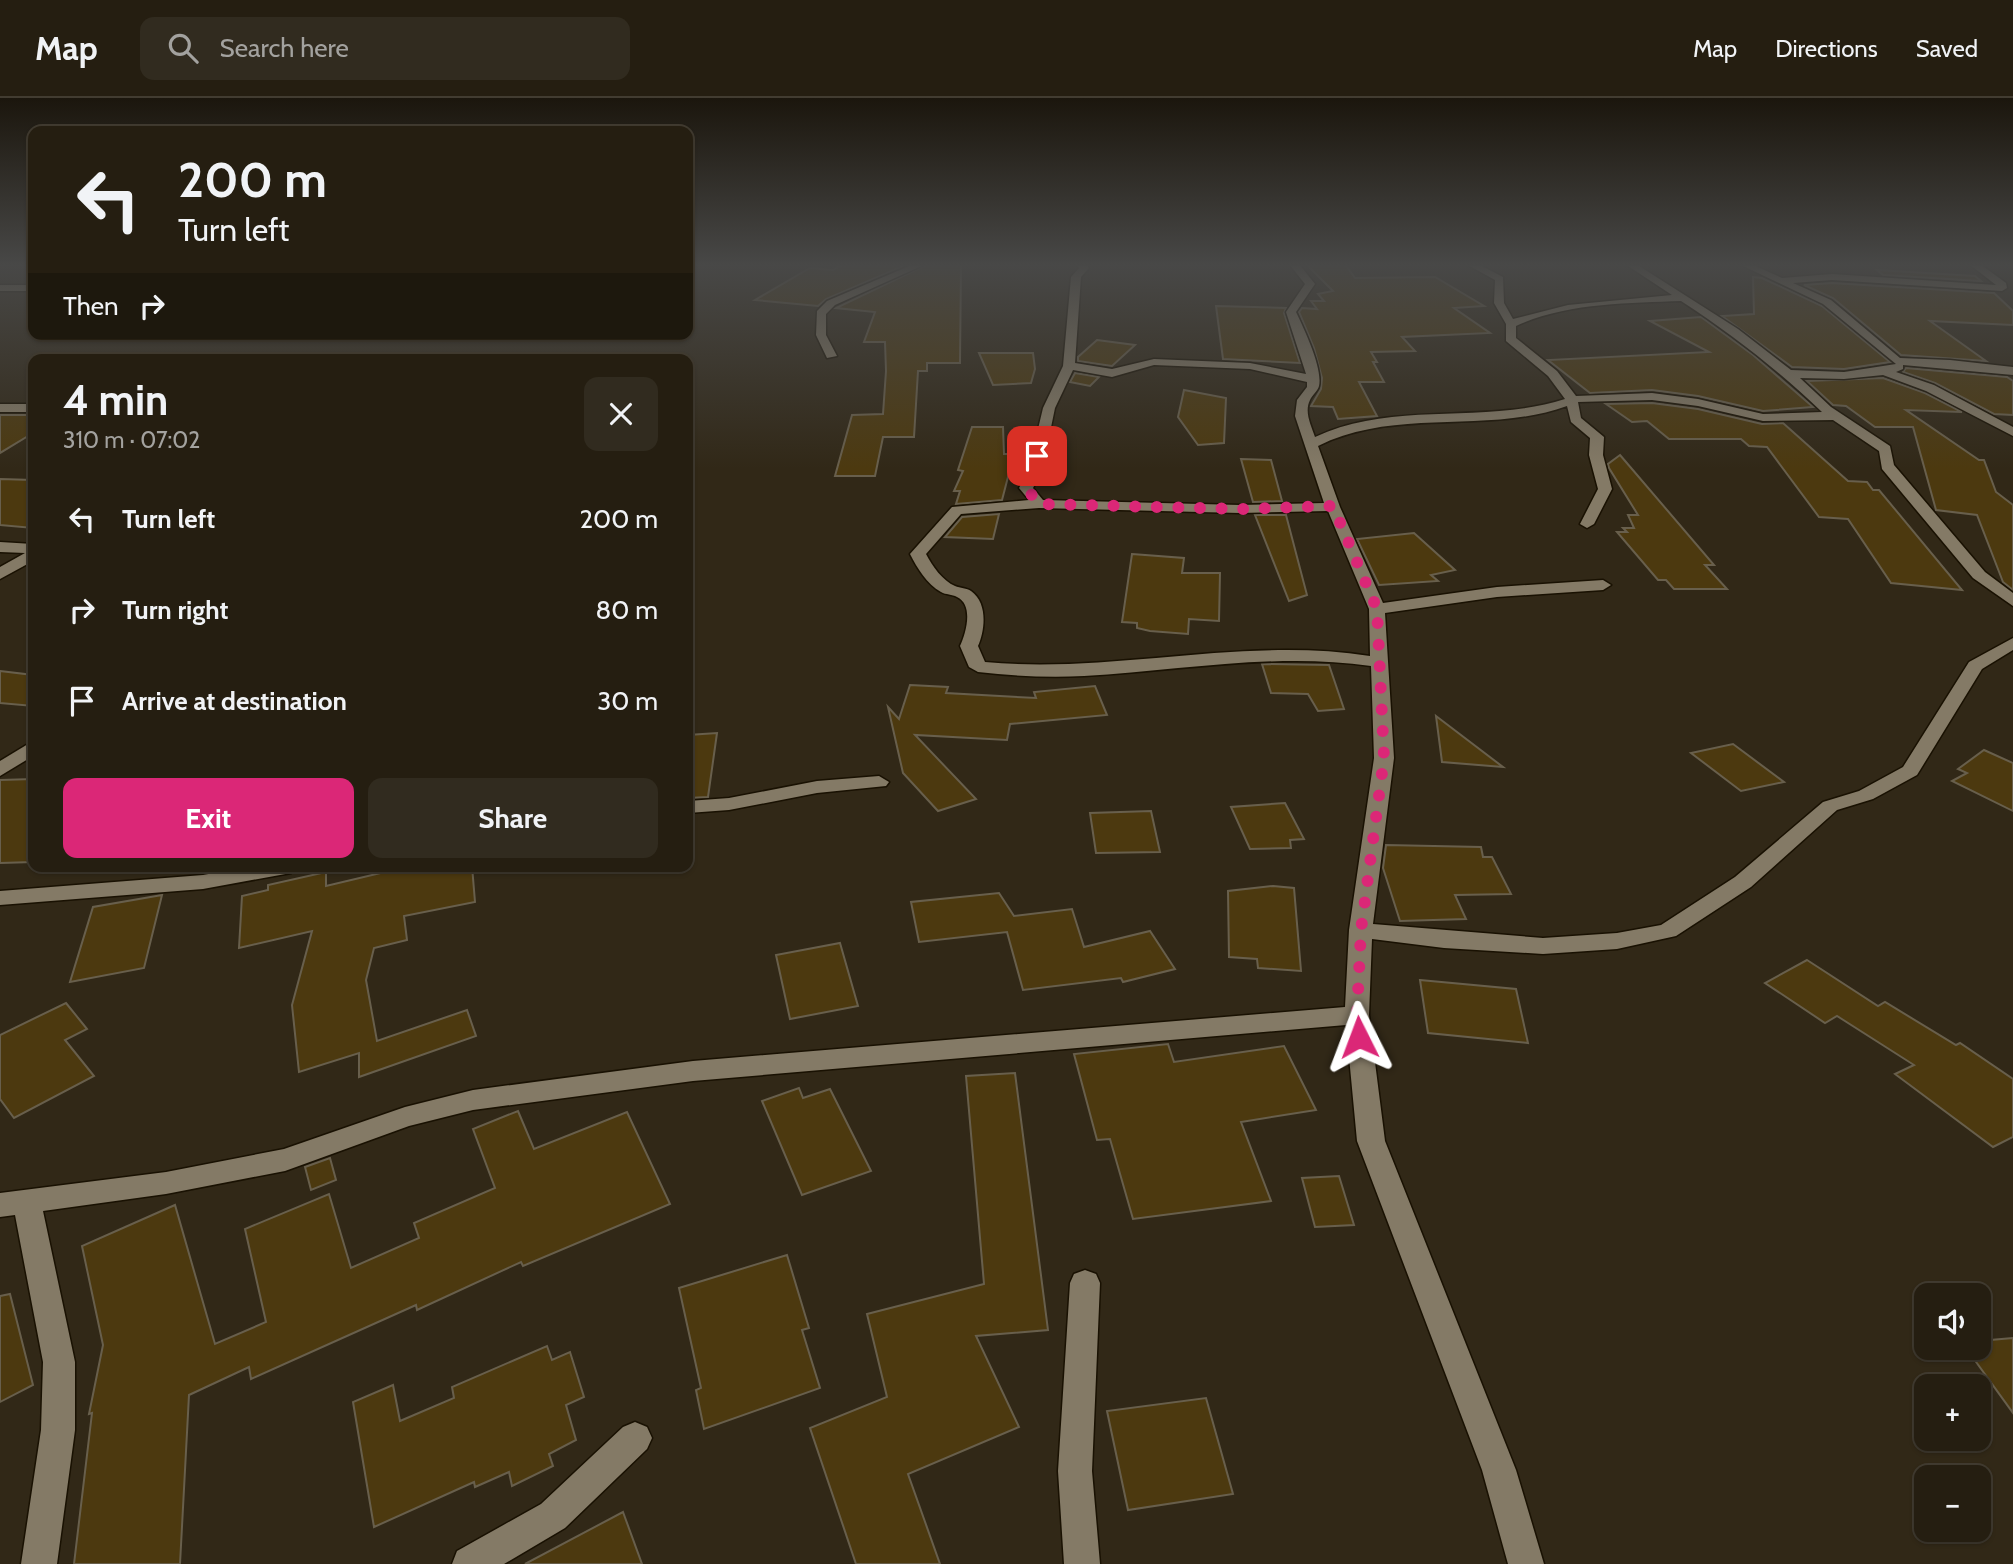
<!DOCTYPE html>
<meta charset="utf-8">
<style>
:root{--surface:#251e11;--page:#312b1f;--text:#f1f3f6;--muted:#a3a29f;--line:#423c31;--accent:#db2777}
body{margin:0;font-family:Cabin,sans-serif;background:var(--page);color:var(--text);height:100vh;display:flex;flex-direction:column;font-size:26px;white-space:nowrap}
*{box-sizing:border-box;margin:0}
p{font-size:23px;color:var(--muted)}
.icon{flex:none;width:38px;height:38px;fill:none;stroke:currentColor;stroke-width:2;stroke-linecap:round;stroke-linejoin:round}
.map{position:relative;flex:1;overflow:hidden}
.side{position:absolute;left:28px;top:256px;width:665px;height:518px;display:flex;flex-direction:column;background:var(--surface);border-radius:14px;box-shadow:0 2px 5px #0004,0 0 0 2px var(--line)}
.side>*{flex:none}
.guide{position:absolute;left:28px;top:28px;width:665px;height:214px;border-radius:14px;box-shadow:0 2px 5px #0004,0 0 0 2px var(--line);background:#251e11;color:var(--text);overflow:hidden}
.controls{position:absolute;left:1914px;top:1185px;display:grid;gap:14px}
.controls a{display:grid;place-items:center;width:77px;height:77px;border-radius:14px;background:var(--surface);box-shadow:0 2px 5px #0004,0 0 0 2px var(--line);font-size:35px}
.pin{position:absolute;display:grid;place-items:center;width:60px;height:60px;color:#fff;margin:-30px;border-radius:14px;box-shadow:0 4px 10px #0006}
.me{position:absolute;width:77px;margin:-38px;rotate:357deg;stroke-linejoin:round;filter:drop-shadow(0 0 5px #0008)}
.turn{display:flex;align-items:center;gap:24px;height:147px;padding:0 35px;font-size:32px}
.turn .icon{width:91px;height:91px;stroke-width:2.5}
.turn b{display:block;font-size:49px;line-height:60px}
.then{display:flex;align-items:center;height:66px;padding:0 35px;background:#0003;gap:14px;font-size:26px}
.round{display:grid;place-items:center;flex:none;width:74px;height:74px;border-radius:14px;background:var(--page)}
.summary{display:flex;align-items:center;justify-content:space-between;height:119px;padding:0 35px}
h1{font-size:42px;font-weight:800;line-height:52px}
.cta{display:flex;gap:14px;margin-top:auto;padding:14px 35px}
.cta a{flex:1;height:80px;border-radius:14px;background:var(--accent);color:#fff;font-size:28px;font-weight:800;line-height:80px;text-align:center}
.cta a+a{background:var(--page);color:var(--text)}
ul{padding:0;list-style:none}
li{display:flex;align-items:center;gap:21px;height:91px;padding:0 35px}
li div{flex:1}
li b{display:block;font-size:26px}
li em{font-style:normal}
header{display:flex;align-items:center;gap:42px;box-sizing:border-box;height:98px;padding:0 35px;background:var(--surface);border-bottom:2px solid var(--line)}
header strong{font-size:33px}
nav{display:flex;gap:38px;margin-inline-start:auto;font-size:24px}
.search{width:490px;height:63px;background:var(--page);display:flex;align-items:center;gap:18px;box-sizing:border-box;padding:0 24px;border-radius:14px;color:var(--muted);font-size:26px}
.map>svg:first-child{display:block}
</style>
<header>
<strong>Map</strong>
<div class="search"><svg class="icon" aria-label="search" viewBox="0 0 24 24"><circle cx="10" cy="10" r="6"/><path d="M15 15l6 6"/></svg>Search here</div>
<nav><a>Map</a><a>Directions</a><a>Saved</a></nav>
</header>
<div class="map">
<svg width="2013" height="1466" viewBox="0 0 2013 1466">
<rect width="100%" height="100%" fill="#312817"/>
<g fill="#4c390f" stroke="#685f4c" stroke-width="2">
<polygon points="844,166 908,166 826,201 818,208 755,202 810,170 833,172"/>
<polygon points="928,166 961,166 960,265 927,265 927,273 918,273 914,339 883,339 875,378 835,378 852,317 883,316 886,273 885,244 864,244 875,214 836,210"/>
<polygon points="1306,166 1345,166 1355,180 1435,179 1484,208 1454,210 1490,235 1402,239 1415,253 1371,254 1377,264 1373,264 1384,284 1359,284 1377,318 1338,321 1333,309 1311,308 1321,291 1322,280 1314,250 1299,214 1302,210 1317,211 1311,203 1324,203 1318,196 1333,193"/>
<polygon points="1877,172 1975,178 1981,183 1883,177"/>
<polygon points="1753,179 1762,180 1822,208 1890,264 1844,271 1792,269 1722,218 1754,216"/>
<polygon points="1832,185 1994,195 2013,213 2013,227 1930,223 1986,263 1901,257 1833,200 1804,187"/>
<polygon points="1216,208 1286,210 1284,215 1300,265 1223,261"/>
<polygon points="1701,219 1753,257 1813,309 1763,313 1698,298 1652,292 1590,295 1548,262 1709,254 1650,223"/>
<polygon points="1097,242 1135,247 1112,268 1078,263 1078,259"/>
<polygon points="979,255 1033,255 1035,271 1031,285 993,287"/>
<polygon points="1906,270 2007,279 2013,283 2013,317 1994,316 1935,285 1903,274"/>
<polygon points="1075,275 1099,279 1090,288 1070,284"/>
<polygon points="1883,280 1925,295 1962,314 1906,312 1979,362 1984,362 1996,394 2013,407 2013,492 2003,484 1977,417 1936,412 1913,329 1875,329 1846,308 1833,307 1807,283"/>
<polygon points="1184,292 1226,300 1224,345 1198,347 1178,319"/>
<polygon points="1652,305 1698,311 1762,326 1783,325 1848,383 1867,384 1873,392 1879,392 1962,492 1891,485 1848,421 1819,419 1767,349 1749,348 1741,341 1669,341 1647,323 1632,324 1606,306"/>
<polygon points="0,317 33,317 33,335 0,355"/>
<polygon points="972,329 1003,329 1004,356 1014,356 1002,402 956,406 960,393 954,393 963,373 958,372"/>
<polygon points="1620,357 1714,467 1705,467 1727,491 1674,491 1666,482 1658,482 1617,434 1627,434 1623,430 1634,430 1628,417 1638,417 1609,370 1608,366"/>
<polygon points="1241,361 1271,362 1282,403 1253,404"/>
<polygon points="0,381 33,382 33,430 0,427"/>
<polygon points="999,416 993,441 945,439 962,419"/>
<polygon points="1255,417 1286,417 1307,497 1289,503"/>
<polygon points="1414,435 1455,472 1431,477 1438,483 1379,487 1357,441"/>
<polygon points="1132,456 1184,460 1182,475 1220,475 1219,523 1189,521 1188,536 1150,533 1137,530 1137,525 1122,524"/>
<polygon points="1262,566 1329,567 1344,611 1318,613 1308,596 1271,595"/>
<polygon points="0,573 33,577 33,608 0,605"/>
<polygon points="910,587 948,589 946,595 1036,600 1034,594 1095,588 1107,617 1010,626 1007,642 915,637 976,701 938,713 903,675 888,609 899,621"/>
<polygon points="1436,618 1503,669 1442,664"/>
<polygon points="717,635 708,699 688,700 688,637"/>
<polygon points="1733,646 1784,684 1741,693 1691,655"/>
<polygon points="1984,652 2013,665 2013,713 1952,683 1967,675 1958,671"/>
<polygon points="33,681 33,764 0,765 0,682"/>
<polygon points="1285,705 1304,741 1290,742 1291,750 1250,751 1231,709"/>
<polygon points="1151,713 1160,754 1096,755 1090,715"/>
<polygon points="1386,747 1481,749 1483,759 1492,759 1511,796 1455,797 1466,821 1400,823 1383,770"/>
<polygon points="410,768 472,768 475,804 404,818 407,842 374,850 366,882 377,943 467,912 476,938 359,979 359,955 299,974 292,907 312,833 239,850 242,798 268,792 268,787 326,774 326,788"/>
<polygon points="1273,788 1294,790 1301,873 1258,870 1257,861 1229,859 1228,793"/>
<polygon points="999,795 1014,818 1072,811 1084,849 1150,833 1175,871 1123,884 1121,880 1023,892 1007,834 919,844 911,804"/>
<polygon points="162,797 144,870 70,884 93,809"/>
<polygon points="840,845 858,908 790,921 776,857"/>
<polygon points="1807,862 1878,908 1885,904 1956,947 1960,945 2013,981 2013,1039 1993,1049 1895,976 1914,967 1837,918 1825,925 1765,885"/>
<polygon points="1420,882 1516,891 1528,945 1428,935"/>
<polygon points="66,905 87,931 65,942 94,978 14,1020 0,1001 0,937"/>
<polygon points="1168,946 1174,964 1284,948 1316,1012 1241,1024 1271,1103 1133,1121 1110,1041 1097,1042 1074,956"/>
<polygon points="1015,975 1048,1232 976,1238 1019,1329 908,1376 940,1466 856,1466 810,1330 887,1299 867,1216 984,1186 966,978"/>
<polygon points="799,990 803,1000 830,991 871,1073 802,1097 762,1003"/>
<polygon points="518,1013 534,1051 627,1014 670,1106 523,1168 521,1164 417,1212 416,1207 251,1281 249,1269 189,1297 180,1466 74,1466 92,1315 89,1316 103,1247 82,1148 175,1107 215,1246 266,1224 245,1131 329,1096 351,1170 419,1140 414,1125 495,1090 473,1031"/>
<polygon points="330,1060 336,1082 311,1092 305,1069"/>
<polygon points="1339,1078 1354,1127 1315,1129 1302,1080"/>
<polygon points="787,1157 809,1230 802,1232 820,1290 704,1331 696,1292 701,1290 679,1190"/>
<polygon points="10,1196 33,1287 0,1304 0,1198"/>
<polygon points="2013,1240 2013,1315 1966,1250 1979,1250 1979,1243"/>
<polygon points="547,1248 552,1262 570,1254 584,1299 566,1307 576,1342 549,1356 553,1368 512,1388 509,1374 475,1389 474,1384 374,1429 353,1304 393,1287 400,1323 454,1300 452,1289"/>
<polygon points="1206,1300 1233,1396 1128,1412 1107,1313"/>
<polygon points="623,1414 642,1466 525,1466"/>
</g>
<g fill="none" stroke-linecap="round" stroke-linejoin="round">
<g stroke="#191102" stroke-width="3">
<g id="minor">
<polygon points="914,166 926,166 835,207 826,216 826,237 837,258 827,260 816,237 817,213 827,203"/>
<path d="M1077,166H1087L1089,170L1081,179L1075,265L1112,271L1154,261L1250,265L1306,276L1286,214L1305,186L1289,166H1299L1315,186L1296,214C1304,231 1323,270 1319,288C1318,293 1312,297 1310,302C1304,314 1311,327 1315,339C1393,302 1484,327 1565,301L1548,278L1506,243V226L1494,205L1495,182L1466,166H1478L1503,179L1504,205L1513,221L1568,207L1672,197L1625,166H1636L1738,231L1791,272L1844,274L1896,266L1823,206L1739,166H1751L1782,180L1832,176L1996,187L1969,166H1980L2006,185L2007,190L2002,193L1832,182L1793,185L1831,202L1900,260L1950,262L2013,269V277L1903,267V271L1896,274L1934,287L2013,329V338L1926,293L1883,277L1844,281L1800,280L1831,309L1890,348L1894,367L1985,474L2013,495V508L1973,480L1882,371L1879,353L1833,322L1763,323L1698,308L1652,302L1578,304L1581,320L1604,339L1603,357L1612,391L1594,426L1587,430L1580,426L1598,391L1589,357L1590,340L1571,324L1567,308C1487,337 1397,309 1318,348L1340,409L1383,505L1497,489L1603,482L1611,487L1603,492L1497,499L1385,515L1394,660L1373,826L1543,840L1617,835L1661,827L1735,779L1823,704L1859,693L1903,669L1969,564L2013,540V552L1982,571L1917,677L1873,701L1837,712L1751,789L1676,838L1617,851L1543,856L1444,850L1372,841L1369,917L1385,1043L1516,1372L1544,1466H1508L1482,1372L1357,1043L1346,927L693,983L473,1012L409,1028L285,1073L166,1096L43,1113L75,1264V1332L57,1466H21L41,1332L43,1264L15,1117L0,1119V1095L166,1074L284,1051L405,1009L473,992L693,963L1345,909L1349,832L1374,660L1371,568C1275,554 1180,573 1084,578C1049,580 1013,578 978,574L969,569L960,548C966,535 974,507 957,499C952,496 946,497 941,494C927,486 917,470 910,456L952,409L1029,402L1019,390L1028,373L1043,310L1063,268L1071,179L1079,170ZM1681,203C1732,236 1778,272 1822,314L1763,316L1698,301L1652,295L1576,298L1557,273L1516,240V228C1565,205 1628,205 1681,203ZM1154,267L1250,271L1307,284V289L1297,302L1295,318L1324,405L1240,407L1043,402L1033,390L1042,373L1055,310L1073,272L1112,279ZM1039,410L1240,415L1328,413L1369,511L1370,558C1242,538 1114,576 985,564L978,548C985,532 988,505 971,493C967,490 960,490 955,488C943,483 932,468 926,456L961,416Z"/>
<rect x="0" y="187" width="33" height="6"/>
<rect x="0" y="306" width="33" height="8"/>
<polygon points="0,444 33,446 33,463 0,481 0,469 25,455 0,454"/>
<polygon points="33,643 33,658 0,678 0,663"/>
<polygon points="879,678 889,684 886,688 817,695 729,712 688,715 688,703 729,700 817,683"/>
<polygon points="252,768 302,768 291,775 203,791 0,807 0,793 203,777"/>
<polygon points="1085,1172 1096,1176 1100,1185 1092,1373 1100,1466 1064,1466 1058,1373 1070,1185 1074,1176"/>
<polygon points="635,1324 647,1329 652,1340 647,1351 565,1430 504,1466 452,1466 457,1453 541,1406 623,1329"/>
</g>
</g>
<use href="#minor" fill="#847a66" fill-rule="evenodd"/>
</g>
<linearGradient id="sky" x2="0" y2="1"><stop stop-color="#1b160d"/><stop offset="0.45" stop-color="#484847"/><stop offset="1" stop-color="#484847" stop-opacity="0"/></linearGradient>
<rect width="2013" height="371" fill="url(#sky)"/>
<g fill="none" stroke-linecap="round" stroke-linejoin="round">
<polyline stroke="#db2777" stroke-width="12" stroke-dasharray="0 21.6" points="1037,358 1035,373 1026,390 1039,406 1240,411 1333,408 1377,511 1384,660 1361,832 1357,917 1359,939"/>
</g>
</svg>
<div class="controls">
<a><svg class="icon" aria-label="sound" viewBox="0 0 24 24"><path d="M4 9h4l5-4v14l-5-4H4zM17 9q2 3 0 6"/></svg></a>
<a>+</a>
<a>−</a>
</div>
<div class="pin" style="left:1037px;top:358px;background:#d93025"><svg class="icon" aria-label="arrive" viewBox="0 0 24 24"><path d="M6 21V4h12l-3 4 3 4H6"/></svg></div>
<svg class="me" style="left:1359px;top:939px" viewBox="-20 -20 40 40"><path d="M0-17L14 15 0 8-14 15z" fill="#db2777" stroke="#fff" stroke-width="4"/></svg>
<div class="guide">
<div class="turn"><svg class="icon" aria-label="left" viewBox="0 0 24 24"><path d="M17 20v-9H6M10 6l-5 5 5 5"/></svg><div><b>200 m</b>Turn left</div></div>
<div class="then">Then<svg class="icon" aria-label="right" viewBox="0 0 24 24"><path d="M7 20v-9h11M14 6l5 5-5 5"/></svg></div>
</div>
<section class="side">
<div class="summary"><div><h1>4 min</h1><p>310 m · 07:02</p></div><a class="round"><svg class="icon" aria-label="close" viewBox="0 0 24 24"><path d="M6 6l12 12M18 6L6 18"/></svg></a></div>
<ul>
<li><svg class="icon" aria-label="left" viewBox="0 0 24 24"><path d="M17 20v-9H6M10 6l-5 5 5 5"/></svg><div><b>Turn left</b></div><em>200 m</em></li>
<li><svg class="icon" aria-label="right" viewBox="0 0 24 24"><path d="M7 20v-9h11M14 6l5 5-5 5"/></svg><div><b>Turn right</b></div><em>80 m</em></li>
<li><svg class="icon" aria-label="arrive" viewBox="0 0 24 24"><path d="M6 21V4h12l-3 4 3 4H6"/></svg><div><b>Arrive at destination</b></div><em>30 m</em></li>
</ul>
<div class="cta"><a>Exit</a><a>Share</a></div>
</section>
</div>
